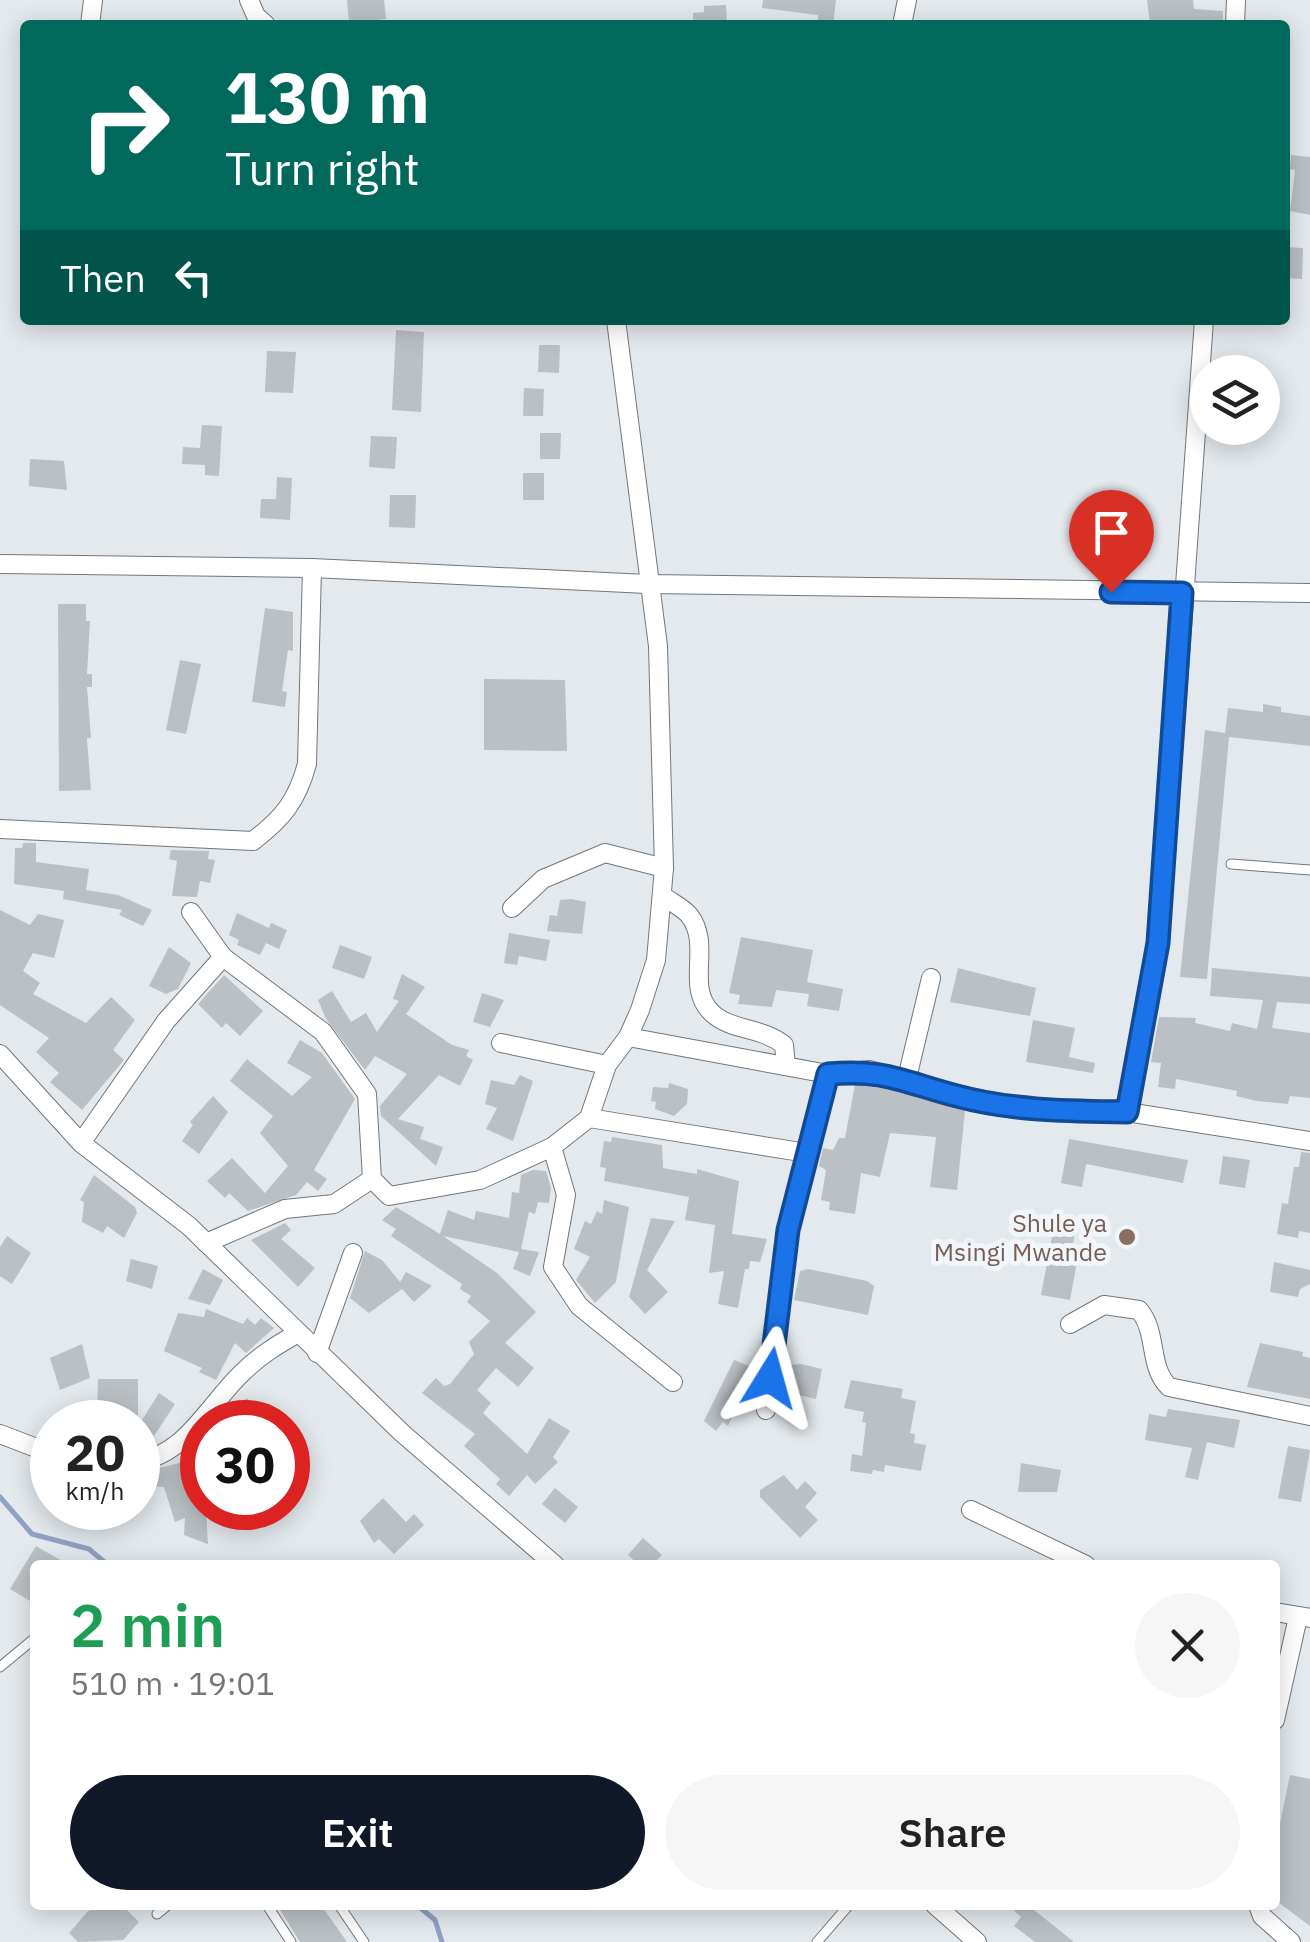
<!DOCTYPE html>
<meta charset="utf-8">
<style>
:root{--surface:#fff;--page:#f6f6f6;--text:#222;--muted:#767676;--accent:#111827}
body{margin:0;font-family:"IBM Plex Sans",sans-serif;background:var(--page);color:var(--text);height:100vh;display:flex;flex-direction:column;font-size:38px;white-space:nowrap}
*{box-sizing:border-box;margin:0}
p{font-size:32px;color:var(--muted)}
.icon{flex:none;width:55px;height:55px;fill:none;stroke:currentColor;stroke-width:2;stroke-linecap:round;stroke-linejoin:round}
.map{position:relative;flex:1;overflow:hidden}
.panel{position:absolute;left:30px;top:1560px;width:1250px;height:350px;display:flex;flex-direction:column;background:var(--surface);border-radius:10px;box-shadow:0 5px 25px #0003}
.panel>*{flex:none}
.banner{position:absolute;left:20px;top:20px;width:1270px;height:305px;border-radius:10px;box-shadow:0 5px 25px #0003;background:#00695c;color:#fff;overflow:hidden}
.tools{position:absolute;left:1190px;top:355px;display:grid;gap:20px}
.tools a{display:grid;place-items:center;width:90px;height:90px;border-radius:50%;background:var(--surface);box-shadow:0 5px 25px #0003;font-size:50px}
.speed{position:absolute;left:30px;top:1400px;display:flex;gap:20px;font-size:50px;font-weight:700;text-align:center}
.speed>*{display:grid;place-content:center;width:130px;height:130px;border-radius:50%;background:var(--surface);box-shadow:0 5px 25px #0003;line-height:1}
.speed small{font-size:25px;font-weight:400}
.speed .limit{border:15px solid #d22;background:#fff;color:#111}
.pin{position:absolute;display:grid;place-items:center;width:85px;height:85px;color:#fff;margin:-102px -42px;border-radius:50% 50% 50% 0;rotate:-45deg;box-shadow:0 0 10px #0007}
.pin .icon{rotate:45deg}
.me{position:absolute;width:110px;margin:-55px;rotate:8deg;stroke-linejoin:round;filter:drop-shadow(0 0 8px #0008)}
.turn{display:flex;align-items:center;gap:35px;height:210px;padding:0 40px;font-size:45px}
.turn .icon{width:130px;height:130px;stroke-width:2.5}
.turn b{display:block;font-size:70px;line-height:85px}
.then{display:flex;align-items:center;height:95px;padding:0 40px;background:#0003;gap:20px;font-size:38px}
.round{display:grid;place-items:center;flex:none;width:105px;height:105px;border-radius:52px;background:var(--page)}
.summary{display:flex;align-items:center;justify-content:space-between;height:170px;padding:0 40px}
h1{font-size:60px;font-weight:600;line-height:75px;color:#1e9e55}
.action{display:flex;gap:20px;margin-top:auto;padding:20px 40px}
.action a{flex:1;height:115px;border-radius:60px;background:var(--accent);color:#fff;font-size:40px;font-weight:600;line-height:115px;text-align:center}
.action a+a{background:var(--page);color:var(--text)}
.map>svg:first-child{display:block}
</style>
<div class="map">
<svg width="1310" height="1942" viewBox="0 0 1310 1942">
<rect width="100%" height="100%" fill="#e4e9ed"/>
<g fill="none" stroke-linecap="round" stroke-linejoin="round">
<g stroke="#90a1c3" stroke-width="5">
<polyline points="0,1497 32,1534 89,1549 108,1565"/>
<polyline points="417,1905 435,1920 442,1942"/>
</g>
</g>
<g fill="#bbc0c4">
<polygon points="347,0 384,0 386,19 349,23"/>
<polygon points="763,0 836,0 833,25 817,25 818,15 762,8"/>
<polygon points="1147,0 1193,0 1194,9 1223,11 1223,25 1150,25"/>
<polygon points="726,5 727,25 693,25 693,13 704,12 704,6"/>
<polygon points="1291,155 1310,157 1310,215 1290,211 1295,170 1290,169"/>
<polygon points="1285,247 1303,248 1302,279 1285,278"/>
<polygon points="396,330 424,332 421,412 392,410"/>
<polygon points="539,345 560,345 559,373 538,372"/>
<polygon points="267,351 296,352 293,393 265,392"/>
<polygon points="524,388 544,389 543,416 523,416"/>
<polygon points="202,425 222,426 219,476 205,475 205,465 182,464 183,447 200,448"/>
<polygon points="540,433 561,433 560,459 540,459"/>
<polygon points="371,436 397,437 395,469 369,467"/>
<polygon points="30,459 64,461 67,490 29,486"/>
<rect x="523" y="473" width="21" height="27"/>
<polygon points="277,477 292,478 290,520 260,518 261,499 276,499"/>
<polygon points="390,495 416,495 415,528 389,527"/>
<polygon points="58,604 86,604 86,621 90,621 87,674 92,674 92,687 87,687 91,738 87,738 91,790 59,791"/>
<polygon points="265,608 293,612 293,651 288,650 282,691 287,692 285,707 252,702"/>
<polygon points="180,660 201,664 186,734 166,730"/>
<polygon points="484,679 565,680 567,751 484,750"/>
<polygon points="1263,704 1281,707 1281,712 1310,716 1310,746 1229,737 1207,979 1180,977 1205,730 1225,733 1228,708 1263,712"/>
<polygon points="23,843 36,843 36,862 89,869 86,890 118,895 152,910 143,926 119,915 122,910 63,899 64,891 14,884 15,848 22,848"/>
<polygon points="171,850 209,851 208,859 215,860 210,883 200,881 197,897 172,896 177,861 169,859"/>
<polygon points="571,899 586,902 582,934 547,931 550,915 557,916 560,900"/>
<polygon points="0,910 30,925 38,914 64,920 54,958 33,953 23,971 40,983 33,994 86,1023 111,997 135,1020 113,1050 124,1060 82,1110 50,1082 59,1073 36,1052 49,1038 0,1005"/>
<polygon points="237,913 269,928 271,923 287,930 279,949 266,943 260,955 237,945 239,940 229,935"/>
<polygon points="509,933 550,940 546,961 519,956 517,965 504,963"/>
<polygon points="741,937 813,950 807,982 843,989 839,1011 807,1006 809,994 776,990 772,1007 738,1004 740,995 729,993"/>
<polygon points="340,945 372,957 364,979 332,968"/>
<polygon points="169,947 191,963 178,989 166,994 149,986"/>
<polygon points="958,968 1036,988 1030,1016 950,1002"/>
<polygon points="1212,968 1310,977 1310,1004 1277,1002 1272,1028 1310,1033 1310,1098 1290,1096 1288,1104 1257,1101 1236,1096 1237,1091 1176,1079 1175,1089 1158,1087 1161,1063 1151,1062 1159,1017 1196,1018 1195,1023 1230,1031 1232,1023 1257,1029 1263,1000 1210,996"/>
<polygon points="402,974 425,987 406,1014 452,1045 469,1050 466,1056 473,1060 460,1086 439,1075 398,1119 424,1127 420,1139 443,1147 436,1166 381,1116 380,1106 407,1074 375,1056 365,1070 326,1019 318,1000 332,991 351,1022 366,1013 377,1032 399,1001 393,999"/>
<polygon points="224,975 263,1011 240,1036 226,1023 222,1028 198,1004"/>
<polygon points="482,993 504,1000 490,1027 473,1022"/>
<polygon points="1033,1020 1075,1028 1069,1057 1095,1063 1093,1073 1026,1062"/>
<polygon points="300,1040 322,1053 355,1099 314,1170 327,1179 318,1191 307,1182 296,1195 248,1211 229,1193 225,1198 207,1181 232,1158 265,1193 288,1166 260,1133 273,1116 230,1081 247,1059 292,1096 312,1077 287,1063"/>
<polygon points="520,1075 533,1081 513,1141 486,1129 497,1108 485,1104 491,1080 514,1085"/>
<polygon points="669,1083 688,1089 687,1104 674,1116 655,1109 656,1102 651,1101 653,1087 668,1088"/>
<polygon points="855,1085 895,1090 965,1110 957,1190 930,1187 936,1137 890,1133 880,1177 861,1173 855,1214 829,1210 830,1202 821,1200 826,1170 819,1166 823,1148 833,1150 839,1138 845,1138"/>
<polygon points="213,1096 228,1112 199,1154 182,1141 193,1125 190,1122"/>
<polygon points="612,1137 662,1145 663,1168 697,1174 697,1169 739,1181 732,1234 767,1239 760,1262 750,1261 749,1269 745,1269 738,1308 718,1304 724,1271 709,1273 715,1225 685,1220 689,1197 604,1181 606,1168 600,1167 604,1141 611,1142"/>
<polygon points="1069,1139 1188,1160 1183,1183 1086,1164 1082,1187 1061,1183"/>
<polygon points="1301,1152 1310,1153 1310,1233 1299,1231 1298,1238 1277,1234 1282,1203 1288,1204 1294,1167 1299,1167"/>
<polygon points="1223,1156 1250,1160 1245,1188 1219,1184"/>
<polygon points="533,1170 546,1171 551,1188 549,1203 538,1202 535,1214 529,1212 521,1249 539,1252 530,1276 513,1269 519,1252 443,1236 497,1273 536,1312 505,1343 534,1368 518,1387 496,1368 477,1390 491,1403 483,1413 527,1454 549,1418 570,1431 553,1457 558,1462 535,1484 527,1475 509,1496 496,1484 500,1479 464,1446 475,1434 422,1393 436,1378 444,1386 450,1384 474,1354 469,1342 490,1321 467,1302 471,1296 460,1289 462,1284 391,1236 396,1229 382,1220 396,1207 440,1234 448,1210 474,1220 476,1211 509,1218 512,1192 519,1193 521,1175"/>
<polygon points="94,1175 135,1207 137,1213 124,1238 107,1226 103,1233 82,1222 84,1202 80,1200"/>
<polygon points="604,1200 629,1207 616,1282 595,1303 576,1280 590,1257 574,1249 585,1221 591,1224 597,1211 602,1214"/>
<polygon points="1056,1215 1077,1219 1072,1250 1079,1251 1070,1300 1041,1295"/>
<polygon points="651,1218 675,1221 647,1270 668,1292 645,1314 629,1297"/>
<polygon points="285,1223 291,1230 281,1239 315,1268 298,1287 251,1240"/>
<polygon points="7,1236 31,1253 12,1284 0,1276 0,1247"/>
<polygon points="365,1251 382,1260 400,1282 406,1272 432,1286 414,1302 402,1289 369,1313 350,1298"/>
<polygon points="131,1259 158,1266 152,1289 126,1281"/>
<polygon points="1274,1262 1310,1270 1310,1284 1300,1289 1298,1297 1270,1292"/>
<polygon points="203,1269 223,1280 210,1305 188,1299"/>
<polygon points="808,1269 867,1281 874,1286 868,1315 794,1300 800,1271"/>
<polygon points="206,1309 243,1324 247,1318 255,1325 261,1318 274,1328 246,1353 235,1343 216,1380 199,1372 202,1368 164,1351 178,1313 204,1317"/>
<polygon points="1260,1343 1303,1352 1302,1356 1310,1358 1310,1399 1247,1387"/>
<polygon points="82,1344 90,1378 60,1390 50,1358"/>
<polygon points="734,1360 754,1368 728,1426 723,1422 716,1431 704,1421"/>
<polygon points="801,1364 822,1369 816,1399 785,1392 791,1365"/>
<polygon points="98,1379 138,1379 138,1422 97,1422"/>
<polygon points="851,1380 903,1389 901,1398 916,1401 910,1433 915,1434 914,1443 926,1445 921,1471 885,1465 884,1472 873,1470 872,1474 850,1471 852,1454 862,1456 866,1423 862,1422 864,1412 844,1408"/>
<polygon points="159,1393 175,1404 154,1436 139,1425"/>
<polygon points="247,1398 264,1422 215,1422 217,1421"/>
<polygon points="1168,1409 1240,1420 1234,1448 1207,1442 1198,1480 1185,1477 1192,1448 1145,1440 1149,1414 1166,1417"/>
<polygon points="1288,1446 1310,1450 1301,1502 1278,1498"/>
<polygon points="192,1460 206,1510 208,1544 184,1535 185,1518 175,1522 164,1487 138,1486 138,1473"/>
<polygon points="1021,1463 1061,1470 1057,1492 1018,1492"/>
<polygon points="784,1475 797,1490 805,1481 817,1493 805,1507 818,1520 800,1538 760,1497 760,1490"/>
<polygon points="555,1488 578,1507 565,1523 542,1504"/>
<polygon points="383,1498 406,1522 414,1514 424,1525 394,1554 379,1539 374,1543 360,1521"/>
<polygon points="643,1538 662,1555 652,1565 639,1565 628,1555"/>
<polygon points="36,1546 69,1565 35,1565 35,1592 30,1601 10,1589"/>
<polygon points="1290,1775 1310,1779 1310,1926 1275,1900 1275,1848"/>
<polygon points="110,1905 122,1905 139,1922 123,1940 78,1942 69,1933 88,1911"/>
<polygon points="277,1905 321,1905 347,1942 300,1942"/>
<polygon points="1008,1905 1028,1905 1074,1942 1035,1942 1014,1926 1021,1917"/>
</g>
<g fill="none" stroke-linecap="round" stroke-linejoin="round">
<g stroke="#73777c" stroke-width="11">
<g id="service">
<polyline points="1231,864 1310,870"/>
<polyline points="0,1667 35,1638"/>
<polyline points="267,1905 291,1942"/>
<polyline points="339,1905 364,1942"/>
<polyline points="157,1914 168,1905"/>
<polyline points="817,1942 849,1905"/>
</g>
</g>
<g stroke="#73777c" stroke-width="20">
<g id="minor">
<polyline points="249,0 256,16 266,25"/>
<polyline points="90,25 93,0"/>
<polyline points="902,25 907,0"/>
<polyline points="1235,25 1236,0"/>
<polyline points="0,564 312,568 647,584 1310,593"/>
<path d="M0,829L253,841C283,818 297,801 307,764L312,568"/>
<path d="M663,896C671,902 683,908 689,915C713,945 684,987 712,1013C731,1031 762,1027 784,1045L786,1066"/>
<polyline points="512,908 543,879 605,853 664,868"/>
<polyline points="191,912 223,957 323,1032 367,1094 372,1179 389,1196 480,1180 552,1147 589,1118 607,1065 628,1037 640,1010 656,960 664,868 658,646 616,320"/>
<polyline points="628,1037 828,1074 870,1070 957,1096 1028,1109 1127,1112 1310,1141"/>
<polyline points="501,1043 607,1065"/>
<polyline points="0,1054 81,1143 189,1226 402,1433 555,1565"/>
<polyline points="907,1078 931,978"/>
<polyline points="1127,1112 1154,976 1165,865 1204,320"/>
<polyline points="589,1118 807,1153"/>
<polyline points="81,1143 166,1021 223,957"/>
<polyline points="552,1147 566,1195 553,1267 579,1306 673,1382"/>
<polyline points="206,1243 285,1209 334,1204 372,1179"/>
<path d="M1070,1324L1104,1305L1139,1310C1158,1332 1148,1367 1169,1387L1310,1416"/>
<polyline points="317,1353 353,1253"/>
<polyline points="766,1410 788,1229 828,1074"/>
<polyline points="0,1434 52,1454"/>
<path d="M138,1461C185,1456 210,1403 242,1373C259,1356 277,1345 298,1333"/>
<polyline points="971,1510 1086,1565"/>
<polyline points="1275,1612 1310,1618"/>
<polyline points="1275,1720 1298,1617"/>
<polyline points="935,1905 977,1942"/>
<polyline points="1258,1905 1262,1916 1291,1942"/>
</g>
</g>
<use href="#service" stroke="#fff" stroke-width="9"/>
<use href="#minor" stroke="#fff" stroke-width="18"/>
</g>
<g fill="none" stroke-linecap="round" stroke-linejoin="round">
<g stroke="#114b97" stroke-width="25">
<path id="route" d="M770,1378L788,1230L828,1074C886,1069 903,1082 957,1096C1012,1111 1070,1111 1127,1112L1158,943L1182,593L1111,592"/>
</g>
<use href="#route" stroke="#1a73e8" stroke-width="18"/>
</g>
<circle fill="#8d6e63" stroke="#f1f6fb" stroke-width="4" cx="1127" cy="1237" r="10"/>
<g text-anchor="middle" stroke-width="10" stroke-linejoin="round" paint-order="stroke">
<g font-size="25" fill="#785e54" stroke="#f1f6fb" text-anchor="end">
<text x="1107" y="1232">Shule ya<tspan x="1107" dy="29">Msingi Mwande</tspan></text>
</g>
</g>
</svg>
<div class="tools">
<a><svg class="icon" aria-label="layers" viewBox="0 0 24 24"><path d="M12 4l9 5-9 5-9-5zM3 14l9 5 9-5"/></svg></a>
</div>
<div class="speed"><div>20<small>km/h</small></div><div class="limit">30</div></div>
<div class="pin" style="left:1111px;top:592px;background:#d93025"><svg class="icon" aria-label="arrive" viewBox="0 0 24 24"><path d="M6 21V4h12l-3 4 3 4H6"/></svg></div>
<svg class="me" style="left:770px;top:1378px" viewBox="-20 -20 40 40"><path d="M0-17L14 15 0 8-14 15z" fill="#1a73e8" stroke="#fff" stroke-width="4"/></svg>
<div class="banner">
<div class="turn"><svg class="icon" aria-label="right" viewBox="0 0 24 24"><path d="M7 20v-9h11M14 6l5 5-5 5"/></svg><div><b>130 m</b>Turn right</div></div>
<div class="then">Then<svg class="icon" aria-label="left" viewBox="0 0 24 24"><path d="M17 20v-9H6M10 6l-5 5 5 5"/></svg></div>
</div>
<section class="panel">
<div class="summary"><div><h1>2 min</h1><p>510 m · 19:01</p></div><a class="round"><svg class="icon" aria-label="close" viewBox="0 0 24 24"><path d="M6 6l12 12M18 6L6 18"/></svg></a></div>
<div class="action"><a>Exit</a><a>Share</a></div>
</section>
</div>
